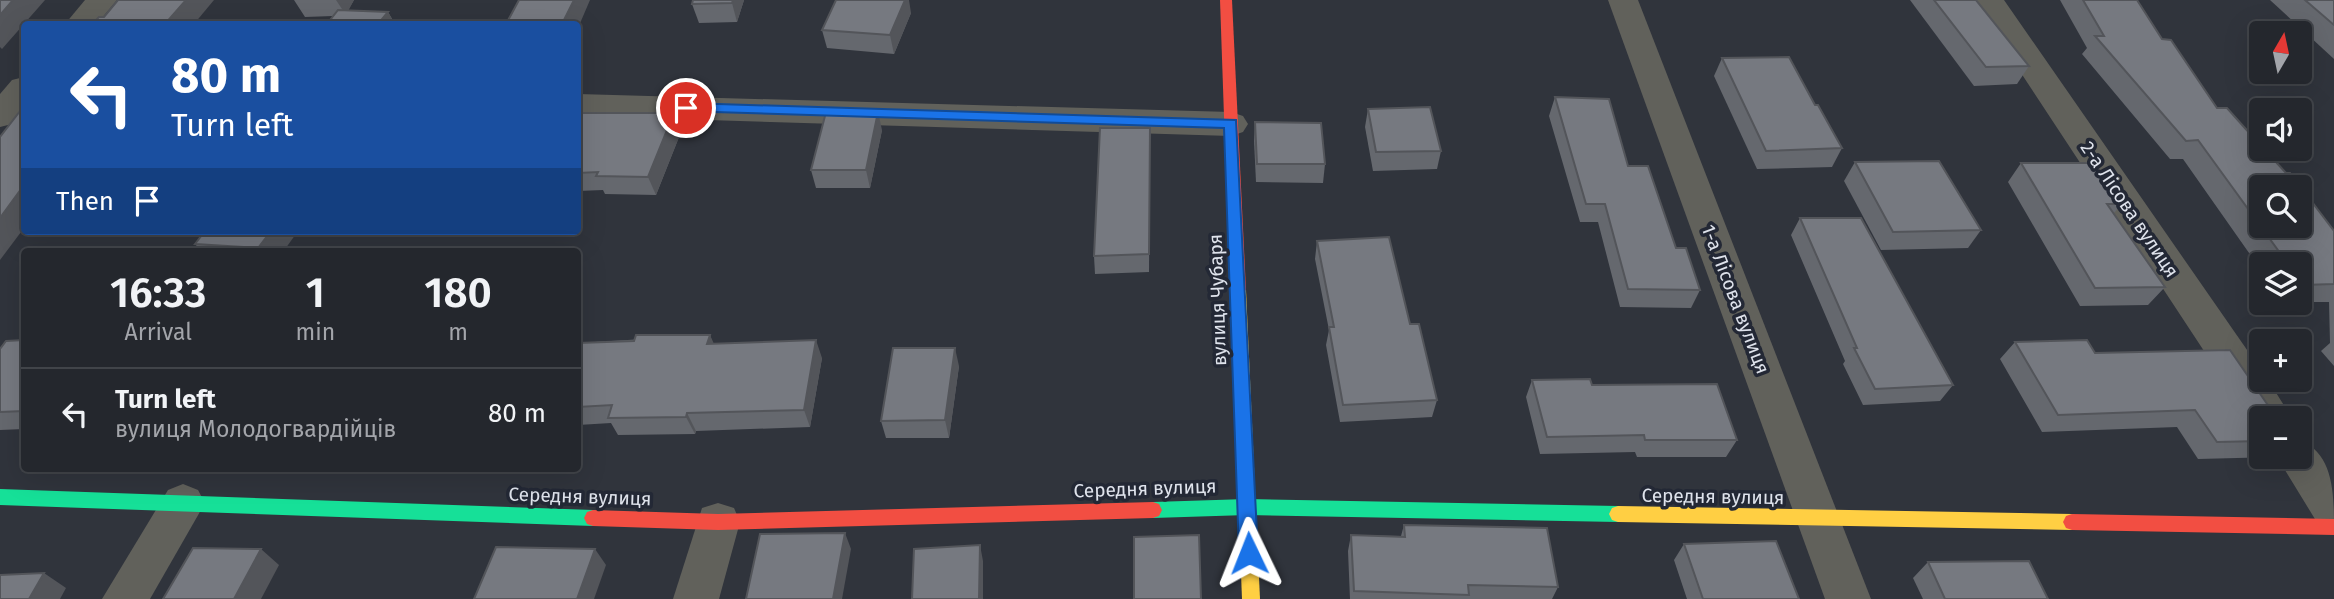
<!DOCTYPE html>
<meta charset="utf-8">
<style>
:root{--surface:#24272d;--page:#303339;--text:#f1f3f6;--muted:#a3a5aa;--line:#414449}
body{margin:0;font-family:"Fira Sans",sans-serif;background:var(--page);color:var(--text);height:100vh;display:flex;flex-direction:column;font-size:26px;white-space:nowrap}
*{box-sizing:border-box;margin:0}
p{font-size:23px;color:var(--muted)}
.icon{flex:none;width:38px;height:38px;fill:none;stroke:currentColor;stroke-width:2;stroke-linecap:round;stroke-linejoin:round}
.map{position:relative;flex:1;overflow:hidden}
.sheet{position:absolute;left:21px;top:248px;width:560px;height:224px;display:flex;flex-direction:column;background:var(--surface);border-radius:7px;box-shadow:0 7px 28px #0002,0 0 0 2px var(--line)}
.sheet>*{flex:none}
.banner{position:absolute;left:21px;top:21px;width:560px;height:214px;border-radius:7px;box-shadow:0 7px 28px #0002,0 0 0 2px var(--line);background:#1a4fa0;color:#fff;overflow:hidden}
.needle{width:46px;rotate:9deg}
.buttons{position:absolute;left:2249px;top:21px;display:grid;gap:14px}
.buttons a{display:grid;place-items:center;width:63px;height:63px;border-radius:7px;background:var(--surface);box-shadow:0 7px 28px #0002,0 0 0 2px var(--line);font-size:35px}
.pin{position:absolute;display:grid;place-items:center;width:60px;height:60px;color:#fff;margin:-30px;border:4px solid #fff;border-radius:50%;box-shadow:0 2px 7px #0007}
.me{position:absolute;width:77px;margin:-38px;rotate:358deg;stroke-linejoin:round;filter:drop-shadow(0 0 5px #0008)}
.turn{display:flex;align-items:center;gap:24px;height:147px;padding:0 35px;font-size:32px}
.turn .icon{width:91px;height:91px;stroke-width:2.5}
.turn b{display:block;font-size:49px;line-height:60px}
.then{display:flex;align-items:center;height:66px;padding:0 35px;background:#0003;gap:14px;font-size:26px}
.eta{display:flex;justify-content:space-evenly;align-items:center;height:119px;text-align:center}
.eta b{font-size:42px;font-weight:600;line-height:49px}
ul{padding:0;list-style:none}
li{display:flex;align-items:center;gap:21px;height:91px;padding:0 35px;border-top:2px solid var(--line)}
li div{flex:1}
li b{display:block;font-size:26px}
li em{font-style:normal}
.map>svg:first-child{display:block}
</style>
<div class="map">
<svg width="2334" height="599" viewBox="0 0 2334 599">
<rect width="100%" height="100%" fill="#30343c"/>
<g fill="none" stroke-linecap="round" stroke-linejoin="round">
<g fill="#61615b" fill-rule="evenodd">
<polygon points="85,0 117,0 97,24 65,24"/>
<polygon points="1608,0 1638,0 1871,599 1825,599"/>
<polygon points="1973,0 2004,0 2261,370 2261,380 2268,380 2292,418 2261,418 2261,432 2256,430"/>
<polygon points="24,77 24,109 12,124 0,127 0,94 12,80"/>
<polygon points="578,94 1231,112 1243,116 1248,124 1243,132 1231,136 578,116"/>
<path d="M2300,440C2334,454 2334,494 2334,529L2318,524L2277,457H2300Z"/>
<polygon points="183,484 198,490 205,503 150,599 102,599 168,490"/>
<polygon points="718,503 734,508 740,522 719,599 673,599 702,508"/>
</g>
<g fill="#16e098" fill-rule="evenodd">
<polygon points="0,489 593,510 599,512 602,518 599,524 593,526 0,505"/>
<polygon points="1247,499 1618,506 1624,508 1627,514 1624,520 1618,522 1247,515 1153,518 1147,516 1144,510 1147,504 1153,502"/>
</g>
<g fill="#ffcf43" fill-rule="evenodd">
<polygon points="1238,284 1246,290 1260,599 1242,599 1230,290"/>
<polygon points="1618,506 2072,514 2078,516 2081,522 2078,528 2072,530 1618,522 1612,520 1609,514 1612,508"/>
</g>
<g fill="#f24e42" fill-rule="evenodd">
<polygon points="1220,0 1232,0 1246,290 1238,296 1230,290"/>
<polygon points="1153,502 1159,504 1162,510 1159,516 1153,518 718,530 593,526 587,524 584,518 587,512 593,510 718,514"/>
<polygon points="2072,514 2334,519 2334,535 2072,530 2066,528 2063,522 2066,516"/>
</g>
</g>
<g fill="#65686e">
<polygon points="294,0 354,0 348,10 388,12 395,24 327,24 333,16 305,17"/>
<polygon points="744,0 737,22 699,23 692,4"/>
<polygon points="1910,0 1976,0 2029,66 2017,84 1974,86"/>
<polygon points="2060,0 2137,0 2162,39 2217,108 2334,231 2334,366 2321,351 2330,343 2329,302 2300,302 2300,264 2261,264 2261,270 2183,159 2170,159 2082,54 2087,48"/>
<polygon points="2270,0 2334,0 2334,59"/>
<polygon points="911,13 894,54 827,48 822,30"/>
<polygon points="1722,58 1815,105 1842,148 1832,167 1757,169 1714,76"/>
<polygon points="1555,97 1676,248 1700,290 1691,308 1620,307 1598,222 1580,222 1549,116"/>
<polygon points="1368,109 1441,151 1437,169 1373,171 1365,127"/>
<polygon points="578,113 681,132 656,195 605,194 603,190 578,191"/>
<polygon points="1255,122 1325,164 1323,183 1256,182 1254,141"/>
<polygon points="882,130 870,188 816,188 811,170"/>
<polygon points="1150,147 1149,272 1095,274 1094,256"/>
<polygon points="1855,162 1981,230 1968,248 1881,250 1844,181"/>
<polygon points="2021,163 2122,204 2114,213 2165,287 2148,305 2080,306 2008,182"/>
<polygon points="1800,218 1953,385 1940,401 1863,405 1843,364 1845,361 1791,235"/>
<polygon points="205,231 283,252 202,252 195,244"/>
<polygon points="1317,241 1410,324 1437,400 1432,417 1340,422 1326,345 1329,330 1315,259"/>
<polygon points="710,335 713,344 822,358 810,427 696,431 695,434 618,435 611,423 578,425 578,343"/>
<polygon points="24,340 24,429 0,430 0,349"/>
<polygon points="2015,342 2286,418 2261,418 2261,457 2276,457 2198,459 2177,427 2042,432 2000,359"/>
<polygon points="959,366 949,438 886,438 881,421"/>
<polygon points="1532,380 1592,385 1737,440 1726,457 1637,457 1635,452 1540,454 1526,397"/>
<polygon points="1404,525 1558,587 1552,599 1350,599 1348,551 1351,535 1401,536"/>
<polygon points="1684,544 1799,599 1687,599 1674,560"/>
<polygon points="1928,562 2048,599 1923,599 1913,578"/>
</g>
<g fill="#53555a">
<polygon points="13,0 45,0 2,49 0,47 0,15"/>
<polygon points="186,0 214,0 194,24 165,24"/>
<polygon points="336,0 354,0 346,15"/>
<polygon points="574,0 590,0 578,28 578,24 562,24"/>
<polygon points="733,0 744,0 737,22 732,3"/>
<polygon points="905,0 909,0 911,13 894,54 890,35"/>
<polygon points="388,12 395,24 378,24"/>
<polygon points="878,112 882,130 870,188 866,170"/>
<polygon points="674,113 681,132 656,195 648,177"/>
<polygon points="24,185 24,228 0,260 0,218"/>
<polygon points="271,231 298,231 283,252 262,252 258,248"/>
<polygon points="710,335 718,353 707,344"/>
<polygon points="816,340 822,358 810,427 804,410"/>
<polygon points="955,348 959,366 949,438 945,420"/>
<polygon points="687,413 696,431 695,434 686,417"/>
<polygon points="845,533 851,549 842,599 833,599"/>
<polygon points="980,545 983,561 983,599 979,599"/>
<polygon points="261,549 279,565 261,599 234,599"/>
<polygon points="595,549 606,565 594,599 577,599"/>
<polygon points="44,573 66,588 60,599 29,599"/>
</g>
<g fill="#767980" stroke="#53555a" stroke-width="2" fill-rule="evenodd">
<polygon points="0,0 13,0 0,15"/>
<polygon points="118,0 186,0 165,24 92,24 99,17 104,17"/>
<polygon points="519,0 574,0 562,24 506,24"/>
<polygon points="693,0 733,0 732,3 692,4"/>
<polygon points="836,0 905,0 890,35 822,30"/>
<polygon points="1934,0 1976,0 2029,66 1986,67"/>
<path d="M2083,0H2137L2162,39L2171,40L2217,108H2227L2261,146V149H2264L2286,173H2290L2334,231V284L2303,285L2300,280V264H2288L2198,140L2186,141L2095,36H2104ZM2261,187H2300V226H2261Z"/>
<polygon points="2305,0 2334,0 2334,25"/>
<polygon points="338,10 388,12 378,24 327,24"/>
<polygon points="1789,57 1815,105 1818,105 1842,148 1766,151 1722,58"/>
<polygon points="1555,97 1609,99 1628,166 1648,166 1676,248 1686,248 1700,290 1628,289 1605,204 1586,204"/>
<polygon points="24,106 24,185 0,218 0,137"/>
<polygon points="1430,107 1441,151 1376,152 1368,109"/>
<polygon points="826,112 878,112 866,170 811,170"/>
<polygon points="578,113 674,113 648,177 596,176 598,172 578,173"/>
<polygon points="1255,122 1321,123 1325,164 1257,164"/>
<polygon points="1100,128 1150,128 1149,254 1094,256"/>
<polygon points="1939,161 1981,230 1893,232 1855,162"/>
<polygon points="2021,163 2095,163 2122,204 2107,204 2165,287 2095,288"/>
<polygon points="1800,218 1861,218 1953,385 1875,389 1854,348 1857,348"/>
<polygon points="205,231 271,231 258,248 195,244"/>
<polygon points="1389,237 1410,324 1419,324 1437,400 1343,405 1329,327 1334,327 1317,241"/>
<polygon points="636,335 710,335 707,344 816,340 804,410 687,413 686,417 608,418 612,405 578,407 578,343 634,341"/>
<polygon points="24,340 24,411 0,412 0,349 6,341"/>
<polygon points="2087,340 2095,353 2230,350 2274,414 2280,417 2284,415 2286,418 2261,418 2261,441 2217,442 2195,410 2058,415 2015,342"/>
<polygon points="893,348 955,348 945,420 881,421"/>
<polygon points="1590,379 1592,385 1717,384 1737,440 1645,440 1644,435 1547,437 1532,380"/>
<polygon points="1404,525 1547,528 1558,587 1468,585 1469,595 1354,591 1351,535 1405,537"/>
<polygon points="845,533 833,599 746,599 760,534"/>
<polygon points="1199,535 1201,599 1134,599 1134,537"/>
<polygon points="1776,541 1799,599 1703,599 1684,544"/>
<polygon points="980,545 979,599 912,599 914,549"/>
<polygon points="496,547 595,549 577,599 474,599"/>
<polygon points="193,548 261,549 234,599 163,599"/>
<polygon points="2029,561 2048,599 1945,599 1928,562"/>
<polygon points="44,573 29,599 0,599 0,575"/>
</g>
<polygon fill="#1a73e8" stroke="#114b97" stroke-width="2" points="686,103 1236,120 1258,553 1255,559 1249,561 1242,559 1239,553 1224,128 681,111 679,108"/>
<g text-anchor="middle" stroke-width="7" stroke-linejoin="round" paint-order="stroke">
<g font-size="19" fill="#dfe3ec" stroke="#232835">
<text transform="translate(2130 209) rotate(56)" y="7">2-а Лісова вулиця</text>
<text transform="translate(1736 299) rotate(69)" y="7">1-а Лісова вулиця</text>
<text transform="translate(1217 300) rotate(-92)" y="7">вулиця Чубаря</text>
<text transform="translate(1145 488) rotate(-2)" y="7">Середня вулиця</text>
<text transform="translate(580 496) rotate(2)" y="7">Середня вулиця</text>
<text transform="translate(1713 496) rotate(1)" y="7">Середня вулиця</text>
</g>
</g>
</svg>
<div class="buttons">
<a><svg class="needle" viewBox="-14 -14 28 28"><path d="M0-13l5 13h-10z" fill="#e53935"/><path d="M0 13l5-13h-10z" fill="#a3a5aa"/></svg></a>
<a><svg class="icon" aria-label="sound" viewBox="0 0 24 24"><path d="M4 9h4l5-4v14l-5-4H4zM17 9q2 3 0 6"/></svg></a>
<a><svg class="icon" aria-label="search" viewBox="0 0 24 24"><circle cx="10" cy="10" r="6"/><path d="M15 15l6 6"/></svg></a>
<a><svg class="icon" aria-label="layers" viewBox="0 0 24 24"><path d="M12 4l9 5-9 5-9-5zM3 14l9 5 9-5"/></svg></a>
<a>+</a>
<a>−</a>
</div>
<div class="pin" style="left:686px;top:108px;background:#d93025"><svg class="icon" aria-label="arrive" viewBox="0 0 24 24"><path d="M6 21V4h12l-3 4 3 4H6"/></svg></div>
<svg class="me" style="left:1249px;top:553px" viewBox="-20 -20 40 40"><path d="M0-17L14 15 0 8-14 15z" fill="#1a73e8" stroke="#fff" stroke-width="4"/></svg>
<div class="banner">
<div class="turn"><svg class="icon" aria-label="left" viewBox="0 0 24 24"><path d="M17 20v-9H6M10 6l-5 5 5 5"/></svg><div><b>80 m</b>Turn left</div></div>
<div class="then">Then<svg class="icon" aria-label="arrive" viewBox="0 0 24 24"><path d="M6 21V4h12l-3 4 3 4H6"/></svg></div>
</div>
<section class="sheet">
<div class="eta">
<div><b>16:33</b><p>Arrival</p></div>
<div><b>1</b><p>min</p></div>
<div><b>180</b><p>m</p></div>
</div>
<ul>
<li><svg class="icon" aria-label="left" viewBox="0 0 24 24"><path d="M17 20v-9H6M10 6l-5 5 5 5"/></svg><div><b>Turn left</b><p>вулиця Молодогвардійців</p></div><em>80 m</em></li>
</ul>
</section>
</div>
